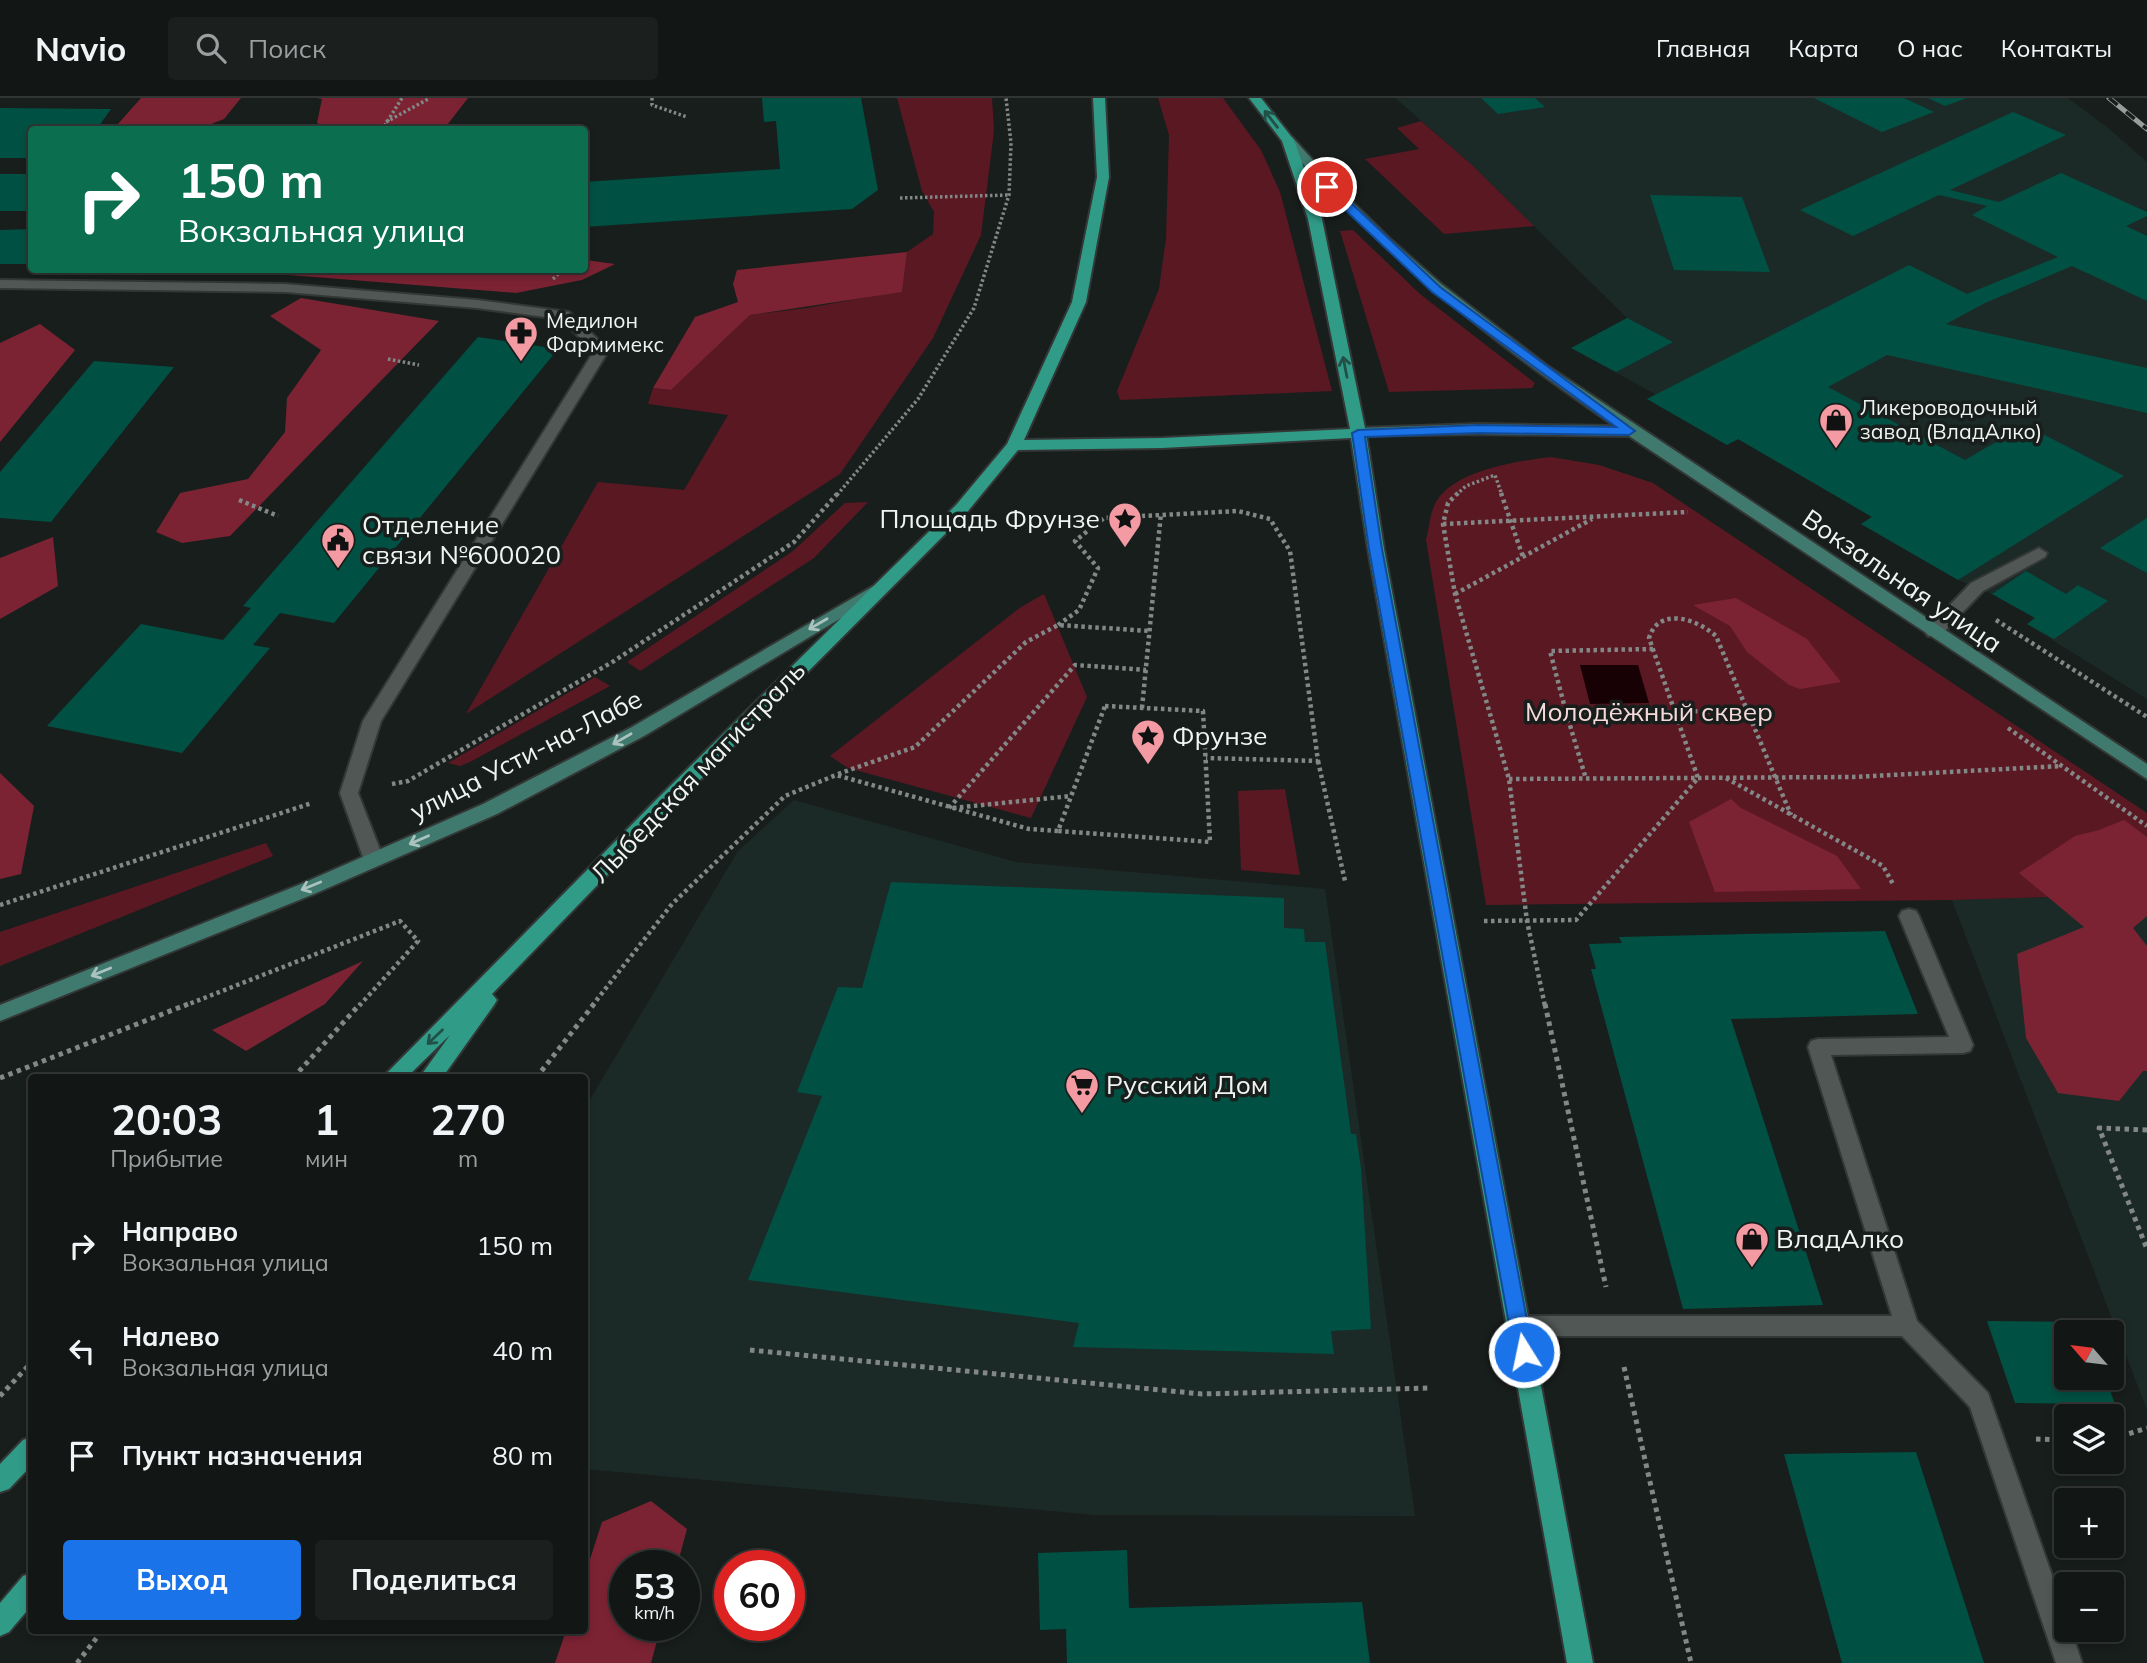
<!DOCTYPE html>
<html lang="ru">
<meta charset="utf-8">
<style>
:root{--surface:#121615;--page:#1b1f1e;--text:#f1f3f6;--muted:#9c9fa0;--line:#313534;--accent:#1a73e8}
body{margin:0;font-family:Mulish,sans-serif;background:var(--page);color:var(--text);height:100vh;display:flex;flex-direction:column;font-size:26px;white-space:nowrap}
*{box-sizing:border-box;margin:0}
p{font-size:23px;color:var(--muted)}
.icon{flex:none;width:38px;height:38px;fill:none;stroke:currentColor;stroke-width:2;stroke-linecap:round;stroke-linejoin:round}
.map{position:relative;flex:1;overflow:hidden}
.drawer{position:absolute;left:28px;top:976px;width:560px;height:560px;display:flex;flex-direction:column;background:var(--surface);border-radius:7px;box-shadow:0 4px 10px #0003,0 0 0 2px var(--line)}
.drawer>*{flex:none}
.hud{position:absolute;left:28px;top:28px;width:560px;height:147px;border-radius:7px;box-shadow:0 4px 10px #0003,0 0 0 2px var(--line);background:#0b6e4f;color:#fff;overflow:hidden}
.needle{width:46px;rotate:298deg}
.tools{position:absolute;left:2054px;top:1222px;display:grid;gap:14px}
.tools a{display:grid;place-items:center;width:70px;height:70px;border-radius:7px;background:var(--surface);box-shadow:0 4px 10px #0003,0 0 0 2px var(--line);font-size:35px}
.speed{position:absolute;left:609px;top:1452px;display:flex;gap:14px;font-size:35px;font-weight:700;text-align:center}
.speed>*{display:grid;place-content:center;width:91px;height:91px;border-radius:50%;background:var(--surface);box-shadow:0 4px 10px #0003,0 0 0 2px var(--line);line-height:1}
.speed small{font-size:18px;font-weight:400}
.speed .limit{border:10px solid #d22;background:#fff;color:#111}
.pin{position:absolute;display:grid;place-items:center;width:60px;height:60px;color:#fff;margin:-30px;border:4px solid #fff;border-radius:50%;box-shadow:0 2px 7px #0007}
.me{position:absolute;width:77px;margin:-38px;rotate:350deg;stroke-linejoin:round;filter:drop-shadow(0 0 5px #0008)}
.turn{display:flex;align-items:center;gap:24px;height:147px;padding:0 35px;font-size:32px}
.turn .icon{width:91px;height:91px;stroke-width:2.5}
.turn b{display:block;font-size:49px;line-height:60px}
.eta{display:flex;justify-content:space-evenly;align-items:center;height:119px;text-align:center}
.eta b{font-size:42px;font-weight:700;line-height:49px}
.button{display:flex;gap:14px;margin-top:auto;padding:14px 35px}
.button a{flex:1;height:80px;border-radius:7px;background:var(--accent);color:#fff;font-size:28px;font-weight:700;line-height:80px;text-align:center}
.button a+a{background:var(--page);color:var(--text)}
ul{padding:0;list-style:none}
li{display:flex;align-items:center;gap:21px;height:105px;padding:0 35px}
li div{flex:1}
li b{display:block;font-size:26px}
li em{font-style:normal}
header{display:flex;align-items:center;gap:42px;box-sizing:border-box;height:98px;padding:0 35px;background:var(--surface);border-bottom:2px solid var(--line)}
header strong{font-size:33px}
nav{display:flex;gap:38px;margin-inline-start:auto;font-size:24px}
.search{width:490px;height:63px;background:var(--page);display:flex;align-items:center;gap:18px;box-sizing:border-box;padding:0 24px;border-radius:7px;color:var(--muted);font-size:26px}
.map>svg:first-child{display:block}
</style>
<header>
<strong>Navio</strong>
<div class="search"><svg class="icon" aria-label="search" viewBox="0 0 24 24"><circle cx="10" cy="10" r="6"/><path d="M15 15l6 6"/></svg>Поиск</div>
<nav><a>Главная</a><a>Карта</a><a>О нас</a><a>Контакты</a></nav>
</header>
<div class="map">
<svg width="2147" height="1565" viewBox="0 0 2147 1565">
<rect width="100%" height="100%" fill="#181e1c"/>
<g fill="#1c2a27">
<polygon points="1395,0 2068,0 2108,30 2147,64 2147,601 2027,526 2035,519 1992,496 1958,482 1861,426 1872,418 1738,341 1727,347 1647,301 1655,296 1571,250 1627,220 1471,66"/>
<polygon points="794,702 1016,764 1325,791 1415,1418 1095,1417 585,1371 585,1010 738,753"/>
<polygon points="2147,791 2147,1312 1952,802 2120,797"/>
</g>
<g fill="#5a1823">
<polygon points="897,0 992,0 994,33 981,137 933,240 840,376 466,616 598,384 684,392 728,317 648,306 653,290 671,292 750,217 807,210 902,193 907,154 933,136 934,114 922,93"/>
<polygon points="1158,0 1223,0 1261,52 1280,94 1332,293 1120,302 1117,293 1159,191 1166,140 1169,37"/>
<polygon points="1421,23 1471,66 1534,128 1444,136 1365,61 1419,51 1397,30"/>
<polygon points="1353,132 1420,196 1535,285 1532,290 1389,294 1340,133"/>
<path d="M1551,359L1599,367L1653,385L2147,715V791L2120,797L1952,802L1486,807L1426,442C1429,431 1430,414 1436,404C1454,372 1518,363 1551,359Z"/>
<polygon points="868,404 814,460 640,573 627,564 793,453 845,405"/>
<polygon points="1044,496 1087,599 1031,720 848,670 830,658 1021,509"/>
<polygon points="595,579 610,588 470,664 460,668 448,665"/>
<polygon points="1285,691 1300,777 1241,772 1238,693"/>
<polygon points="266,745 273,758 0,868 0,834"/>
</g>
<g fill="#7c2333">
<polygon points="141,0 241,0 224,21 201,30 118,26"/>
<polygon points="317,0 468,0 444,31 332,32 317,25 322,1"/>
<polygon points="907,154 902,194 750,217 671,292 653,290 695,219 738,204 733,186 737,172"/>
<polygon points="585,162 615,166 582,182 516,195 264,175 262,172 584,172"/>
<polygon points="301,200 439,223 230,438 182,445 156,434 180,395 248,381 285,334 287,300 321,252 270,218"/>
<polygon points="40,226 75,252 0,344 0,245"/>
<polygon points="53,439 58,488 0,521 0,460"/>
<polygon points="1736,500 1807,541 1841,584 1800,591 1789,587 1747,554 1730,528 1693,507"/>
<polygon points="0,675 34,708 21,776 0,781"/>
<polygon points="1731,701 1741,710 1837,758 1861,791 1715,794 1689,724"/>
<polygon points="2124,722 2147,739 2147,818 2133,830 2147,848 2147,973 2143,973 2119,1003 2058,995 2026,940 2017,856 2084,829 2019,775 2075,738 2099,732"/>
<polygon points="363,863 325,906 246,953 212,932"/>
<polygon points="651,1403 687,1431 677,1468 625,1468 625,1528 661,1528 651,1565 555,1565 566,1533 584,1533 585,1477 602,1424"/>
</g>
<polygon fill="#180104" points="1580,567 1638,567 1649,605 1590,606"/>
<g fill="#005143">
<polygon points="762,0 861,0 878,92 852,111 584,129 584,84 780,71 776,23 764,24"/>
<polygon points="1481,0 1535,0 1545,9 1498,16"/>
<polygon points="1814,0 1904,0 1934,14 1882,34"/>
<polygon points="1928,0 1967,0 1945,8"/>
<polygon points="0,10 111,11 96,32 32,32 32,60 0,60"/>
<polygon points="2013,14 2066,37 1950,92 1999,104 2061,75 2147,114 2147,118 2126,128 2147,138 2147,203 2072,168 1985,205 1946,226 2147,270 2147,315 1887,257 1828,289 1965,362 2025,327 2124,378 1958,482 1861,426 1872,419 1738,341 1727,347 1647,301 1909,167 1967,196 2058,159 1972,117 1987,108 1939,97 1853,138 1800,112"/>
<rect x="0" y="76" width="32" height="37"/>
<polygon points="1650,97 1742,99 1770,174 1674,172"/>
<polygon points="32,131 32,166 0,166 0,132"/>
<polygon points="1627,220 1673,244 1616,274 1571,250"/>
<polygon points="478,239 558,251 334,525 280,515 253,547 270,550 182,655 47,628 141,526 223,542 251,510 243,508"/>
<polygon points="94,263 174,269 51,424 0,420 0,374"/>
<polygon points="2147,420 2147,475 2100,450"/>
<polygon points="2026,473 2066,496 2078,487 2108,503 2054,541 2027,526 2035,520 1992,496"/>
<polygon points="891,784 1284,800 1284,830 1304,831 1305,844 1325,844 1351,1036 1356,1036 1361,1071 1371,1231 1331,1233 1334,1256 1073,1249 1079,1225 748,1182 822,998 797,994 838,889 862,890"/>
<polygon points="1885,833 1918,916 1731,921 1823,1207 1683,1211 1591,871 1596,871 1589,846 1622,845 1619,839"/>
<polygon points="1987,1223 2084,1224 2088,1234 2067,1234 2067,1279 2105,1279 2115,1306 2015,1305"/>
<polygon points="1916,1354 1984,1565 1842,1565 1784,1356"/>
<polygon points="1127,1452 1129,1510 1362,1504 1370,1565 1067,1565 1066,1531 1040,1532 1038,1455"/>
</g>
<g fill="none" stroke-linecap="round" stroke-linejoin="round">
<g stroke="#333736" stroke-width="4">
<g id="service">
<polygon points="0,182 285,186 477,202 569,214 609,252 381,623 358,695 384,762 381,767 367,767 364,762 340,695 363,623 594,253 560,221 477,210 285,194 0,190"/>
<polygon points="2039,450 2047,455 2045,459 1983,493 1940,538 1928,538 1925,534 1928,530 1971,485"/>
<polygon points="1909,811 1916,813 1919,818 1973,947 1970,953 1963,955 1831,957 1917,1223 1988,1295 2067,1520 2067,1531 2071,1531 2082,1565 2056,1565 1970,1309 1902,1238 1519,1238 1511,1235 1507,1228 1511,1221 1519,1218 1892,1218 1808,949 1811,943 1818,941 1949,939 1899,818 1902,813"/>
</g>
</g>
<g stroke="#333736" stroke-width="4">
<g id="secondary">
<path d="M1288,38L1292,39L1339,91L1389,140L1440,185L1549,269L2147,666V681L1629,338L1478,336L1353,338L1350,335L1358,330L1478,326L1615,328C1490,243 1385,158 1284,45V39Z"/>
<polygon points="877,486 885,491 883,495 644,638 497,716 314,796 0,923 0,907 301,786 483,706 632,629"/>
</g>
</g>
<g stroke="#333736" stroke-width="4">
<g id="primary">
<polygon points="1093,0 1105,0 1109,79 1086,204 1024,342 1162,340 1350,331 1308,121 1282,43 1249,0 1261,0 1294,42 1322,121 1366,335 1384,451 1593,1565 1567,1565 1368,451 1351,340 1162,350 1018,352 968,413 670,712 492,896 497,902 494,907 442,980 419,980 450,937 406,980 382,980 656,702 956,407 1007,346 1072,204 1097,79"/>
<polygon points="32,1339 32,1367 9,1391 0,1394 0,1366 23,1342"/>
<polygon points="32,1475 32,1507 9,1534 0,1538 0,1505 23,1478"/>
</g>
</g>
<g stroke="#838887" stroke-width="3.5" stroke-dasharray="2.5 2.5" stroke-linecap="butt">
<polyline points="652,0 652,7 687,19"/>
<polyline points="386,24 430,0"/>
<polyline points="382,32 402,0"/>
<polyline points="900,100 1009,97"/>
<polyline points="553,181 562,172"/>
<polyline points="388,261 419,267"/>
<polyline points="837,397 918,301 974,210 1009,97 1011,45 1006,0"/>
<polyline points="1456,397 1466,388 1495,377 1502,397"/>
</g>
<g stroke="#838887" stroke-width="4.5" stroke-dasharray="3.5 3.5" stroke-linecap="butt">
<polyline points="1458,395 1448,405 1443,426 1455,496 1509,681 1527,823 1545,908"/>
<polyline points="1501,395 1523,459"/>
<polyline points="239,402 278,418"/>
<polyline points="1443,426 1688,414"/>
<polyline points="1455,496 1592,421"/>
<polyline points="1996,522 2147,619"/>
<polyline points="1058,527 1079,512 1098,470 1075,443 1104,420 1238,413 1270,421 1290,453 1318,663 1206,660"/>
<polyline points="1653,551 1550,553 1566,614 1748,613"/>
<polygon points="1105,608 1203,613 1210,744 1058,733"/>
<polyline points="1142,610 1161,415"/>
<polyline points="1566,614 1586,681"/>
<polyline points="2008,630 2147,728"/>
<polyline points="1318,663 1345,783"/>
<polyline points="838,676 915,649 1026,544 1058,527 1150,533"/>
<polyline points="1726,680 1883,768 1893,786"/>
<polyline points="1509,681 1853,679 2062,668"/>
<polyline points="392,686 408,683 614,563 794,444 838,395"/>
<polyline points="949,710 1075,567 1146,572"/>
<polyline points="953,710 1071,698"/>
<polyline points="0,807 312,705"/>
<path d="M1484,823L1576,822L1698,680L1649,540C1659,508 1697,521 1716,538L1791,717"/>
<polyline points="184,908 400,823 418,843 359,908"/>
<polyline points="592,908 672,806 785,698 836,677 1029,731 1058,733"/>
</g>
<g stroke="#838887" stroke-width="5" stroke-dasharray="4.5 4.5" stroke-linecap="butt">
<polyline points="1545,906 1606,1189"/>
<polyline points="0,980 188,906"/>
<polyline points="293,980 360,906"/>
<polyline points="536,980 594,906"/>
<polyline points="2147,1032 2099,1030 2147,1151"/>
<polyline points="750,1252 1202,1296 1431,1290"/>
<polyline points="1624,1269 1691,1565"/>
<polyline points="0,1298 32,1264"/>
<polyline points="2036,1341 2067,1342"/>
<polyline points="2112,1341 2147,1330"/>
<polyline points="77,1565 102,1533"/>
</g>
<use href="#service" fill="#505755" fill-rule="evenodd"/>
<use href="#secondary" fill="#40796e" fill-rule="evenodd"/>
<use href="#primary" fill="#309b87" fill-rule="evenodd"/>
<g stroke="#989d9c" stroke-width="5">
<polyline id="rail" points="2109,0 2147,31"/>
</g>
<use href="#rail" stroke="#181e1c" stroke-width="3.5" stroke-dasharray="11" stroke-linecap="butt"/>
</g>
<defs><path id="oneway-shaft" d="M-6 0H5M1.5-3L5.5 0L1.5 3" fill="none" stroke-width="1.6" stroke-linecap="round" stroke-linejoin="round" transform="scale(1.75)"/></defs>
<g stroke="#225047">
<use href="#oneway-shaft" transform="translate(1271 21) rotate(-128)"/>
<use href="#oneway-shaft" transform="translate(1345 269) rotate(-101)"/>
<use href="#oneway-shaft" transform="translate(435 939) rotate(136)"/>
</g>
<g stroke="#aac3be">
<use href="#oneway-shaft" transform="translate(818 526) rotate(150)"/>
<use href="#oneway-shaft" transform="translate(622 641) rotate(150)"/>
<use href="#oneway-shaft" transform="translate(419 742) rotate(156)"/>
<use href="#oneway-shaft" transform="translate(311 788) rotate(158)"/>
<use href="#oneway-shaft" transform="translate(101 874) rotate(158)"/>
</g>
<polygon fill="#1a73e8" stroke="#114b97" stroke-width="2" points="1323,86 1331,86 1440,189 1635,333 1629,337 1478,335 1365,339 1382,451 1533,1254 1530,1260 1524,1262 1517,1260 1514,1254 1369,451 1352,335 1358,332 1478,327 1616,329 1432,194 1323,91"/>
<defs>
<g id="pharmacy-pin" transform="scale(1.75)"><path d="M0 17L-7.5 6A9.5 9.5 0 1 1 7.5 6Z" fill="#f49aa2" stroke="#181e1c"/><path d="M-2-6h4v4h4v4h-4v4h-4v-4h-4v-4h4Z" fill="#111"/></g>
<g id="shop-pin" transform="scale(1.75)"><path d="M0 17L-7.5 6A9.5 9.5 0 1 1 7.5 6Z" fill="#f49aa2" stroke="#181e1c"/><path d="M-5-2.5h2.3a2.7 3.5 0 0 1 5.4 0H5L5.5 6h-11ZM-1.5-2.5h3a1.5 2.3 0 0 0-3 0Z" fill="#111"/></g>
<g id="sight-pin" transform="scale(1.75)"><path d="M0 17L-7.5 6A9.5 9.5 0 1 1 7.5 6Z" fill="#f49aa2" stroke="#181e1c"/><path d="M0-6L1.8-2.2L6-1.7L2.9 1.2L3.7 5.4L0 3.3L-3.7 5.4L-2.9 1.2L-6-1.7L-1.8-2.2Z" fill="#111"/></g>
<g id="civic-pin" transform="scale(1.75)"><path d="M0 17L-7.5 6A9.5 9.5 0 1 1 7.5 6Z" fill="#f49aa2" stroke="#181e1c"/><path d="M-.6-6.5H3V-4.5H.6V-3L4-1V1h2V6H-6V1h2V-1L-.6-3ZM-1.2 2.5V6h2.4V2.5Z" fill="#111"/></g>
<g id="supermarket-pin" transform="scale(1.75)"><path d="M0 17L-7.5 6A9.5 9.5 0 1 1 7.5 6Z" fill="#f49aa2" stroke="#181e1c"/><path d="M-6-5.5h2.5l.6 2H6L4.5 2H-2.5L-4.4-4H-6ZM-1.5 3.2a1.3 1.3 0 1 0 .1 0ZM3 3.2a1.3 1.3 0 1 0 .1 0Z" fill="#111"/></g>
</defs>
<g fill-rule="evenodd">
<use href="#pharmacy-pin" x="521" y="235"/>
<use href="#shop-pin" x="1836" y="322"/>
<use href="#sight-pin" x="1125" y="421"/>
<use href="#civic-pin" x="338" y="442"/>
<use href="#sight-pin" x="1148" y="638"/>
<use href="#supermarket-pin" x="1082" y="987"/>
<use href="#shop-pin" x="1752" y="1141"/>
</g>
<g text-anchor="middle" stroke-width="7" stroke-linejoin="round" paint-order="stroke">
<g font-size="21" fill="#f0f5f4" stroke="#181e1c" text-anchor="start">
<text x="546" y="230">Медилон<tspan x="546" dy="24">Фармимекс</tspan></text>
<text x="1860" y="317">Ликероводочный<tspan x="1860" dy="24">завод (ВладАлко)</tspan></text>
</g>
<g font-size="26" fill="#f0f5f4" stroke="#181e1c" text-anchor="start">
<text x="1100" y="430" text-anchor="end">Площадь Фрунзе</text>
<text x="362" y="436">Отделение<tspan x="362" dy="30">связи №600020</tspan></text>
<text x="1172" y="647">Фрунзе</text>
<text x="1106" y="996">Русский Дом</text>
<text x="1776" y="1150">ВладАлко</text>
</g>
<g font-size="26" fill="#f0f5f4" stroke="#181e1c">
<text transform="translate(1902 483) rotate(34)" y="9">Вокзальная улица</text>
<text transform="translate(526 657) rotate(-27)" y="9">улица Усти-на-Лабе</text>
<text transform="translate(698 674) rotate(-46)" y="9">Лыбедская магистраль</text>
</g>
<g font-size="26" fill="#f6dadb" stroke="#181e1c">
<text x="1649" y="623">Молодёжный сквер</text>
</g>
</g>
</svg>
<div class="tools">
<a><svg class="needle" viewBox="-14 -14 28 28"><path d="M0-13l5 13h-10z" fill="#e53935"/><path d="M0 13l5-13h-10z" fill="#9c9fa0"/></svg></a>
<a><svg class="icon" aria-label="layers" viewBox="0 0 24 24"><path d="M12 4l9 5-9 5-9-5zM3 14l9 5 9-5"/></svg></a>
<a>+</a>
<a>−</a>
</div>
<div class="speed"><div>53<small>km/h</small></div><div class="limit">60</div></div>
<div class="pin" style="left:1327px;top:89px;background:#d93025"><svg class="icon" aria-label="arrive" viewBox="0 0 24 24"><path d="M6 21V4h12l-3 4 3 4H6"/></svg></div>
<svg class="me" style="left:1524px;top:1254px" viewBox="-20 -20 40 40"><circle r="17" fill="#1a73e8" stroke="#fff" stroke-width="3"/><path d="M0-11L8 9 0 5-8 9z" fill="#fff"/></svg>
<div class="hud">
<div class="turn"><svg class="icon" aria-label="right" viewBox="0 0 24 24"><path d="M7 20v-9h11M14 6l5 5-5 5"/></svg><div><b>150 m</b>Вокзальная улица</div></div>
</div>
<section class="drawer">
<div class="eta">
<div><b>20:03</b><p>Прибытие</p></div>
<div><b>1</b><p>мин</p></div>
<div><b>270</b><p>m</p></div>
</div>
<ul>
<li><svg class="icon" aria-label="right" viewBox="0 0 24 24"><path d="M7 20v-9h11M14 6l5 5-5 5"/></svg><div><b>Направо</b><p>Вокзальная улица</p></div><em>150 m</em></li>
<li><svg class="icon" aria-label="left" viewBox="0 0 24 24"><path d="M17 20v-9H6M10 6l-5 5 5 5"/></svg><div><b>Налево</b><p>Вокзальная улица</p></div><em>40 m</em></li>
<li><svg class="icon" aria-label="arrive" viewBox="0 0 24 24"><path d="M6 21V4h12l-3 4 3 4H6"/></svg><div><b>Пункт назначения</b></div><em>80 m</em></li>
</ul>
<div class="button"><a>Выход</a><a>Поделиться</a></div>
</section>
</div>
